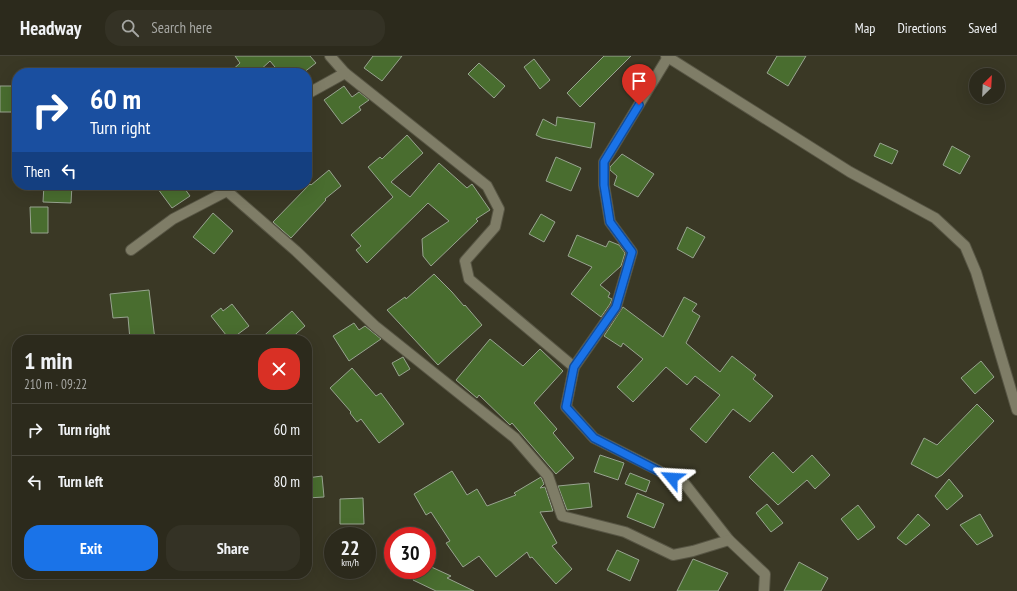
<!DOCTYPE html>
<meta charset="utf-8">
<style>
:root{--surface:#2c2a1c;--page:#343225;--text:#f1f3f6;--muted:#a6a7a3;--line:#48463b;--accent:#1a73e8}
body{margin:0;font-family:"PT Sans Narrow",sans-serif;background:var(--page);color:var(--text);height:100vh;display:flex;flex-direction:column;font-size:15px;white-space:nowrap}
*{box-sizing:border-box;margin:0}
p{font-size:13px;color:var(--muted)}
.icon{flex:none;width:22px;height:22px;fill:none;stroke:currentColor;stroke-width:2;stroke-linecap:round;stroke-linejoin:round}
.map{position:relative;flex:1;overflow:hidden}
.details{position:absolute;left:12px;top:279px;width:300px;height:244px;display:flex;flex-direction:column;background:var(--surface);border-radius:16px;box-shadow:0 4px 16px #0002,0 0 0 1px var(--line)}
.details>*{flex:none}
.guide{position:absolute;left:12px;top:12px;width:300px;height:122px;border-radius:16px;box-shadow:0 4px 16px #0002,0 0 0 1px var(--line);background:#1a4fa0;color:#fff;overflow:hidden}
.needle{width:26px;rotate:24deg}
.buttons{position:absolute;left:969px;top:12px;display:grid;gap:8px}
.buttons a{display:grid;place-items:center;width:36px;height:36px;border-radius:50%;background:var(--surface);box-shadow:0 4px 16px #0002,0 0 0 1px var(--line);font-size:20px}
.speed{position:absolute;left:324px;top:471px;display:flex;gap:8px;font-size:20px;font-weight:700;text-align:center}
.speed>*{display:grid;place-content:center;width:52px;height:52px;border-radius:50%;background:var(--surface);box-shadow:0 4px 16px #0002,0 0 0 1px var(--line);line-height:1}
.speed small{font-size:10px;font-weight:400}
.speed .limit{border:6px solid #d22;background:#fff;color:#111}
.pin{position:absolute;display:grid;place-items:center;width:34px;height:34px;color:#fff;margin:-41px -17px;border-radius:50% 50% 50% 0;rotate:-45deg;box-shadow:0 0 4px #0007}
.pin .icon{rotate:45deg}
.me{position:absolute;width:44px;margin:-22px;rotate:297deg;stroke-linejoin:round;filter:drop-shadow(0 0 3px #0008)}
.turn{display:flex;align-items:center;gap:14px;height:84px;padding:0 12px;font-size:18px}
.turn .icon{width:52px;height:52px;stroke-width:2.5}
.turn b{display:block;font-size:28px;line-height:34px}
.then{display:flex;align-items:center;height:38px;padding:0 12px;background:#0003;gap:8px;font-size:15px}
.round{display:grid;place-items:center;flex:none;width:42px;height:42px;border-radius:16px;background:var(--page)}
.overview{display:flex;align-items:center;justify-content:space-between;height:68px;padding:0 12px}
h1{font-size:24px;font-weight:800;line-height:30px}
.button{display:flex;gap:8px;margin-top:auto;padding:8px 12px}
.button a{flex:1;height:46px;border-radius:16px;background:var(--accent);color:#fff;font-size:16px;font-weight:800;line-height:46px;text-align:center}
.button a+a{background:var(--page);color:var(--text)}
ul{padding:0;list-style:none}
li{display:flex;align-items:center;gap:12px;height:52px;padding:0 12px;border-top:1px solid var(--line)}
li div{flex:1}
li b{display:block;font-size:15px}
li em{font-style:normal}
header{display:flex;align-items:center;gap:24px;box-sizing:border-box;height:56px;padding:0 20px;background:var(--surface);border-bottom:1px solid var(--line)}
header strong{font-size:19px}
nav{display:flex;gap:22px;margin-inline-start:auto;font-size:14px}
.search{width:280px;height:36px;background:var(--page);display:flex;align-items:center;gap:10px;box-sizing:border-box;padding:0 14px;border-radius:16px;color:var(--muted);font-size:15px}
.map>svg:first-child{display:block}
</style>
<header>
<strong>Headway</strong>
<div class="search"><svg class="icon" aria-label="search" viewBox="0 0 24 24"><circle cx="10" cy="10" r="6"/><path d="M15 15l6 6"/></svg>Search here</div>
<nav><a>Map</a><a>Directions</a><a>Saved</a></nav>
</header>
<div class="map">
<svg width="1017" height="535" viewBox="0 0 1017 535">
<rect width="100%" height="100%" fill="#3a3825"/>
<g fill="#496d2f" stroke="#98a490">
<polygon points="235,0 310,0 316,7 303,17 280,17 270,5 257,17 229,17 240,7"/>
<polygon points="373,0 402,0 382,25 364,12"/>
<polygon points="604,0 631,0 580,51 567,37"/>
<polygon points="777,0 806,0 788,30 767,17"/>
<polygon points="534,3 550,24 540,33 524,11"/>
<polygon points="479,7 505,30 494,42 468,18"/>
<rect x="0" y="30" width="17" height="26"/>
<polygon points="344,30 352,41 359,36 369,44 359,51 361,54 342,68 324,44"/>
<polygon points="557,61 595,67 591,92 542,82 536,79 543,63 556,70"/>
<polygon points="407,79 423,97 391,126 410,141 439,107 467,132 472,128 490,154 476,163 478,165 431,210 423,200 422,183 449,165 428,147 367,207 356,194 361,190 351,179 393,141 368,111 380,101 382,103"/>
<polygon points="880,87 898,95 892,108 874,100"/>
<polygon points="952,90 970,100 960,118 943,109"/>
<polygon points="622,98 654,118 638,141 614,129 617,120 610,114 610,111"/>
<polygon points="556,101 581,112 571,135 546,125"/>
<polygon points="329,114 341,130 325,143 326,144 291,182 273,166 310,128 311,129"/>
<polygon points="44,129 72,129 71,147 43,146"/>
<polygon points="155,129 182,129 190,140 172,152"/>
<polygon points="30,151 48,151 48,177 31,177"/>
<polygon points="213,157 233,175 214,198 193,181"/>
<polygon points="541,158 555,166 544,186 529,178"/>
<polygon points="687,171 705,181 693,202 677,193"/>
<polygon points="577,179 606,191 609,185 619,189 625,197 621,210 600,229 610,237 608,241 612,243 610,248 601,261 571,238 592,211 568,200"/>
<polygon points="434,218 452,236 464,250 465,249 482,269 438,309 387,254 405,241 406,243"/>
<polygon points="149,234 155,284 130,284 128,261 113,262 110,238"/>
<polygon points="684,241 697,248 692,255 700,260 686,287 720,316 732,300 756,319 753,323 773,340 750,366 733,353 706,387 690,373 720,339 695,320 687,329 666,311 633,346 617,331 643,303 623,287 621,291 604,280 623,251 663,281"/>
<polygon points="232,248 249,270 230,284 211,260 221,252 223,255"/>
<polygon points="292,255 305,270 289,284 259,284"/>
<polygon points="354,267 359,274 365,270 381,283 349,305 333,280"/>
<polygon points="490,283 523,310 540,293 563,315 534,347 557,373 553,377 574,402 556,418 512,367 510,369 479,339 477,342 456,324"/>
<polygon points="403,301 410,313 399,320 392,307"/>
<polygon points="981,305 994,321 975,338 961,322"/>
<polygon points="352,312 376,340 381,337 404,368 379,387 361,363 357,366 350,357 351,356 330,332"/>
<polygon points="977,348 994,365 942,419 937,422 911,408 924,382 937,389"/>
<polygon points="773,396 793,417 812,399 830,419 815,433 807,424 778,449 749,421"/>
<polygon points="600,399 624,407 618,424 594,416"/>
<polygon points="452,415 467,439 477,433 487,450 516,439 514,437 541,421 544,428 540,432 545,431 553,455 540,456 557,487 552,490 572,513 556,528 532,501 530,502 527,496 496,521 479,500 463,511 446,487 450,485 431,456 426,459 414,438"/>
<polygon points="630,417 650,425 646,436 625,428"/>
<polygon points="322,420 324,441 307,442 307,422"/>
<polygon points="949,423 963,440 947,454 935,440"/>
<polygon points="589,427 592,451 567,454 558,430"/>
<polygon points="637,437 664,448 654,472 627,461"/>
<polygon points="363,442 364,468 340,468 340,443"/>
<polygon points="767,448 783,467 771,476 756,457"/>
<polygon points="858,449 875,471 858,484 841,463"/>
<polygon points="918,458 930,469 906,489 897,482"/>
<polygon points="980,458 993,480 977,489 960,469"/>
<polygon points="617,494 639,504 630,525 607,514"/>
<polygon points="693,503 728,517 718,535 677,535"/>
<polygon points="799,506 828,522 821,535 784,535"/>
<polygon points="427,509 451,520 447,522 474,535 436,535 413,524 418,514 427,514"/>
</g>
<g fill="none" stroke-linecap="round" stroke-linejoin="round">
<g stroke="#585645" stroke-width="12">
<g id="minor">
<polyline points="330,0 345,17 487,130 499,153 495,171 465,205 469,223 574,311 566,351 594,382 685,428 729,484 765,518 764,535"/>
<polyline points="666,0 850,116 935,162 965,190 976,216 1017,354"/>
<polyline points="307,38 345,17"/>
<polyline points="227,135 296,195 375,270 515,382 548,420 562,460 625,476 673,499 693,495 729,484"/>
<polyline points="131,194 173,163 227,135 233,129"/>
<polyline points="574,311 616,251 632,196 610,166 604,129 604,106 668,1"/>
</g>
</g>
<use href="#minor" stroke="#7f7d67" stroke-width="10"/>
</g>
<g fill="none" stroke-linecap="round" stroke-linejoin="round">
<g stroke="#114b97" stroke-width="10">
<polyline id="route" points="639,49 604,106 604,129 610,166 632,196 616,251 574,311 566,351 594,382 672,422"/>
</g>
<use href="#route" stroke="#1a73e8" stroke-width="7"/>
</g>
</svg>
<div class="buttons">
<a><svg class="needle" viewBox="-14 -14 28 28"><path d="M0-13l5 13h-10z" fill="#e53935"/><path d="M0 13l5-13h-10z" fill="#a6a7a3"/></svg></a>
</div>
<div class="speed"><div>22<small>km/h</small></div><div class="limit">30</div></div>
<div class="pin" style="left:639px;top:49px;background:#d93025"><svg class="icon" aria-label="arrive" viewBox="0 0 24 24"><path d="M6 21V4h12l-3 4 3 4H6"/></svg></div>
<svg class="me" style="left:672px;top:422px" viewBox="-20 -20 40 40"><path d="M0-17L14 15 0 8-14 15z" fill="#1a73e8" stroke="#fff" stroke-width="4"/></svg>
<div class="guide">
<div class="turn"><svg class="icon" aria-label="right" viewBox="0 0 24 24"><path d="M7 20v-9h11M14 6l5 5-5 5"/></svg><div><b>60 m</b>Turn right</div></div>
<div class="then">Then<svg class="icon" aria-label="left" viewBox="0 0 24 24"><path d="M17 20v-9H6M10 6l-5 5 5 5"/></svg></div>
</div>
<section class="details">
<div class="overview"><div><h1>1 min</h1><p>210 m · 09:22</p></div><a class="round" style="background:#d93025;color:#fff"><svg class="icon" aria-label="close" viewBox="0 0 24 24"><path d="M6 6l12 12M18 6L6 18"/></svg></a></div>
<ul>
<li><svg class="icon" aria-label="right" viewBox="0 0 24 24"><path d="M7 20v-9h11M14 6l5 5-5 5"/></svg><div><b>Turn right</b></div><em>60 m</em></li>
<li><svg class="icon" aria-label="left" viewBox="0 0 24 24"><path d="M17 20v-9H6M10 6l-5 5 5 5"/></svg><div><b>Turn left</b></div><em>80 m</em></li>
</ul>
<div class="button"><a>Exit</a><a>Share</a></div>
</section>
</div>
